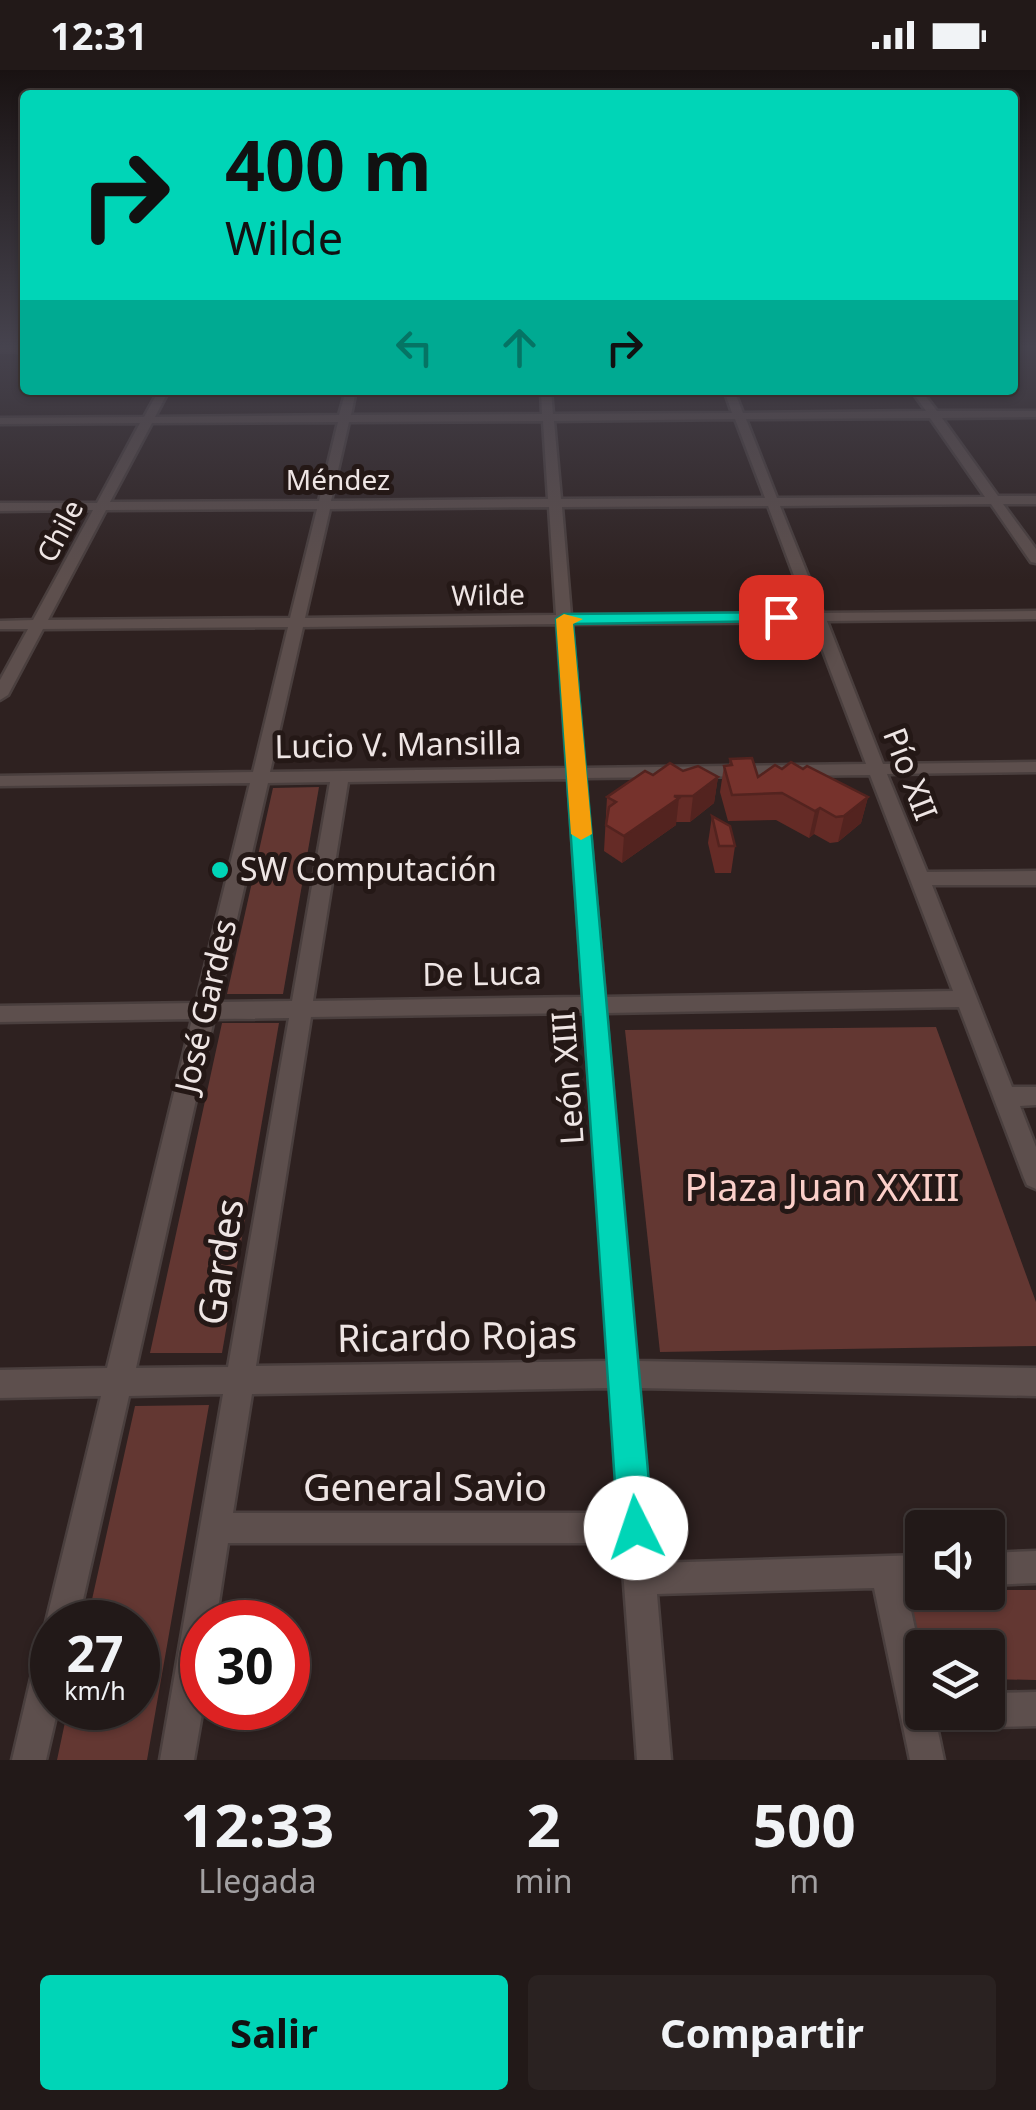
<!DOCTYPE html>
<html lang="es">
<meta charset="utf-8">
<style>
:root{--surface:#221918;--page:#2a2221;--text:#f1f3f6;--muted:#a2a0a2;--line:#3f3837;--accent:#00d5b7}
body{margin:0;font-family:"Noto Sans",sans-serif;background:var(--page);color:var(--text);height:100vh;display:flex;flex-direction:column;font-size:38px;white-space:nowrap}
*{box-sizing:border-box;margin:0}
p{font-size:32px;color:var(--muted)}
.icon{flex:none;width:55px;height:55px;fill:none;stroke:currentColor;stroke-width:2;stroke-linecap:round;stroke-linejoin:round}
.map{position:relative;height:1690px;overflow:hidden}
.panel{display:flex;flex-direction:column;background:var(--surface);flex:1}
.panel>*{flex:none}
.hud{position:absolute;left:20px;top:20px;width:998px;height:305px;border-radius:10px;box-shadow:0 2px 8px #0004,0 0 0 2px var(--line);background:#00d5b7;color:#111;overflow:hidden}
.buttons{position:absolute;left:905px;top:1440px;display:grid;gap:20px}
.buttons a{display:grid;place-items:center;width:100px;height:100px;border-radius:10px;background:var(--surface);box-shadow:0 2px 8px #0004,0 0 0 2px var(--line);font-size:50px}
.speed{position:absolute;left:30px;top:1530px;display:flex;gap:20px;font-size:50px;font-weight:700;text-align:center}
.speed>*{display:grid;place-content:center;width:130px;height:130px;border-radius:50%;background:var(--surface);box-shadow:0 2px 8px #0004,0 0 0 2px var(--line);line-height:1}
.speed small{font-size:25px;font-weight:400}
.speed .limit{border:15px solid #d22;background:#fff;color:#111}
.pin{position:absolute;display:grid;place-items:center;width:85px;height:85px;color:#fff;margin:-42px;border-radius:20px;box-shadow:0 5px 15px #0006}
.me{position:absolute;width:110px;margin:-55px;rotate:356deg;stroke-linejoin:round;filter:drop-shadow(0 0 8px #0008)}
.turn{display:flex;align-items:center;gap:35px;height:210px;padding:0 40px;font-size:45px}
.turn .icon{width:130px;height:130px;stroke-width:2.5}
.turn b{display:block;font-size:70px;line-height:85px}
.lanes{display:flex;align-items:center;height:95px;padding:0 40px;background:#0003;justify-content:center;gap:50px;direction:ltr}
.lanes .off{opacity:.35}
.eta{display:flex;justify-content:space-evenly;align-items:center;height:170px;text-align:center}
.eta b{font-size:60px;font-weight:700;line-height:70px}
.action{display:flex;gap:20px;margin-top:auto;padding:20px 40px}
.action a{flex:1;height:115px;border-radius:10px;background:var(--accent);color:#111;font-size:40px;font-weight:700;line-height:115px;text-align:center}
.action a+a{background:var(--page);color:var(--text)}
.status{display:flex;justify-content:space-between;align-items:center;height:70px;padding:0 50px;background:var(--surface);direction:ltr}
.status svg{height:28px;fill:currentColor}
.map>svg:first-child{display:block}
</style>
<div class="status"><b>12:31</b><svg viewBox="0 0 49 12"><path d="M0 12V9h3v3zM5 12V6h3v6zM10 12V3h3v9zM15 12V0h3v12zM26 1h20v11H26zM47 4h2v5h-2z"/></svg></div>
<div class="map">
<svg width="1036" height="1690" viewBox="0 0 1036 1690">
<rect width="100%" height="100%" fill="#2e2120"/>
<g fill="#633732">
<polygon points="319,717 283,924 227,924 273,718"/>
<polygon points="222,953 279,953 222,1283 150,1283"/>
<polygon points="936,957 1036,1232 1036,1276 660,1282 625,960"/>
<polygon points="209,1335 147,1690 57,1690 68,1638 138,1638 138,1552 87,1552 135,1336"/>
<polygon points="922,1520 1036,1520 1036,1610 988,1609 988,1578 922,1578 922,1593 906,1521"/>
</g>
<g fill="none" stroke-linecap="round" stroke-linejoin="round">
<g stroke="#4a3f3e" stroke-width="5">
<g id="street">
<path d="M159,320H169L155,347L339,345L346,320H356L351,345L542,344L541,320H551L553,344L732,343L724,320H734L743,343L926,341L911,320H921L937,341H1036V347L942,348L998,426H1036V434H1003L1036,479V493L1031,492L991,434L780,436L823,543L1036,541V549L827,551L883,694L1036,692V702L887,704L927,802L1036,801V815H932L1012,1017H1036V1035L1020,1036L1036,1077V1119L1027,1115L1024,1108L959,937L606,943L636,1291L1036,1298V1326L639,1318L654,1493L922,1485V1517H906L922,1591V1642H934L944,1690H910L874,1518L657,1524L671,1690H637L621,1473H228L216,1552H202L203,1638L194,1690H160L223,1324L129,1326L78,1552H52L51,1563L46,1552L101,1326L0,1328V1300L107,1298L192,949L0,952V936L196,933L250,713L0,716V706L253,702L288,557L43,559L8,625L0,630V610L28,559H0V551L33,550L93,440L0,441V433H97L140,353L0,354V348L144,347ZM930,348L985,427L777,428L746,349ZM735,349L765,428L561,429L554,351ZM543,351L548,429L331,431L349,352ZM338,352L319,431L110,432L152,353ZM768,436L808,543L571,545L562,437ZM549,437L556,545L305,548L330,439ZM317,439L290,548L48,550L106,440ZM812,552L866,694L584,698L572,554ZM557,554L567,698L270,702L303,557ZM870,705L953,921L605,927L585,708ZM568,709L583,927L313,931L348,712ZM330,712L292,931L218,932L268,713ZM584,943L609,1291L256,1296L311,947ZM289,948L228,1297L136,1298L214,949ZM610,1318L619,1443H233L252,1324Z"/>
<polygon points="1036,1481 1036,1513 988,1515 988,1483"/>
<polygon points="52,1574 52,1638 58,1638 46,1690 12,1690 35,1591 40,1579"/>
<polygon points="1036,1622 1036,1656 988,1657 976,1652 972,1642 988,1642 988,1623"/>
</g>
</g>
<g stroke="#4a3f3e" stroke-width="4">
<g id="secondary">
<polygon points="0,274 24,275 25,287 16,282 0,282"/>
<rect x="1012" y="274" width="24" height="4"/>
</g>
</g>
<use href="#street" fill="#5d4f4d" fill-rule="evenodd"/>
<use href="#secondary" fill="#5d4f4d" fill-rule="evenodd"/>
</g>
<g fill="#652b26">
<polygon points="730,689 758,707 782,699 868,727 861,753 838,772 830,773 814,764 809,768 776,750 728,751 720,722 724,696 729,695"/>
<polygon points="653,705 718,707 714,733 690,752 676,752 676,755 622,793 604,781 607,727"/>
<polygon points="712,746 735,776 731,803 715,803 708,773"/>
</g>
<g fill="#53231f">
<polygon points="718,707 714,733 690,752 693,726"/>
<polygon points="868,727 861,753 838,772 844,746"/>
<polygon points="679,728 676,755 622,793 624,766"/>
<polygon points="820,738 814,764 809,768 815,741"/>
</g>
<g fill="#76322c" stroke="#53231f" stroke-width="2.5">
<polygon points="752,688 758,707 775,695 782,699 791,692 803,699 807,696 868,727 844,746 836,747 820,738 815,741 782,723 732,725 724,696 732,695 730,689"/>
<polygon points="670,693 683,701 698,696 718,707 693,726 674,726 679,728 624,766 606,755 609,737 616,732 607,727 645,701 653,705"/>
<polygon points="712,746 730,756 735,776 719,776"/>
</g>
<linearGradient id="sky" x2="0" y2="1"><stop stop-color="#191212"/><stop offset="0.54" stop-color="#46434e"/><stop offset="1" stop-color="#46434e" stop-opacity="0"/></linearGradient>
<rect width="1036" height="510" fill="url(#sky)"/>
<polygon fill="#00d5b7" stroke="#008a77" stroke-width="2.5" points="781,542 787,543 787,551 573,554 653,1458 648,1471 636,1476 623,1471 618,1458 556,549 564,544"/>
<polygon fill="#f59e0b" points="564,544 583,549 573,554 592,764 581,770 571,764 556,549"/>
<circle fill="#00d5b7" stroke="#241816" stroke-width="4" cx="220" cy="800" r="10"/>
<g text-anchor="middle" stroke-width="10" stroke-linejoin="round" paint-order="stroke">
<g font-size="28" fill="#eee5e4" stroke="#241816">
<text x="338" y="420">Méndez</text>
<text transform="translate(60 461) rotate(-62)" y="10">Chile</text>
<text transform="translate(488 525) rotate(-1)" y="10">Wilde</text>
</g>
<g font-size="32" fill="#eee5e4" stroke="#241816">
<text transform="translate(398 675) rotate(-1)" y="11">Lucio V. Mansilla</text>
<text transform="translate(910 704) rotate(69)" y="11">Pío XII</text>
<text transform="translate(482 904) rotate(-1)" y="11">De Luca</text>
<text transform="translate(206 936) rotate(-77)" y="11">José Gardes</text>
<text transform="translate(568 1008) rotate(-94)" y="11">León XIII</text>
</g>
<g font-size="32" fill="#eee5e4" stroke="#241816" text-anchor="start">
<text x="240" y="811">SW Computación</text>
</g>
<g font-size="38" fill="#fbcfc9" stroke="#241816">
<text x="822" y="1131">Plaza Juan XXIII</text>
</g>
<g font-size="38" fill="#eee5e4" stroke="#241816">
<text transform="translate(221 1192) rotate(-81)" y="13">Gardes</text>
<text transform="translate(457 1267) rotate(-1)" y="13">Ricardo Rojas</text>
<text x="425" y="1431">General Savio</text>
</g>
</g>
</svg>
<div class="buttons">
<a><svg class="icon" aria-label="sound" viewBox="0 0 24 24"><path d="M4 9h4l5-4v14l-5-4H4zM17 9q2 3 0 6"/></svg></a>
<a><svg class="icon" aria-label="layers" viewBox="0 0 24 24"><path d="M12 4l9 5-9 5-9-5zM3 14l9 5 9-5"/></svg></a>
</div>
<div class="speed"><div>27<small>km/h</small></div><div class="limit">30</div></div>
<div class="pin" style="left:781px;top:547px;background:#d93025"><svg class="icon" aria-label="arrive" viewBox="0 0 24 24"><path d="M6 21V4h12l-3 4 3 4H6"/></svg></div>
<svg class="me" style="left:636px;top:1458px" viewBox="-20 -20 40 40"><circle r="19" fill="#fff"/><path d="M0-13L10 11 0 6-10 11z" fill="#00d5b7"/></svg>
<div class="hud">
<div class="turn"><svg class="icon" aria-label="right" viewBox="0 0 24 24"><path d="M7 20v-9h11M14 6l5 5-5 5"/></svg><div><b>400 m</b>Wilde</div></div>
<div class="lanes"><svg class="icon off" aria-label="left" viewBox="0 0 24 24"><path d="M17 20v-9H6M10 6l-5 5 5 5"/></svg><svg class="icon off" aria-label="ahead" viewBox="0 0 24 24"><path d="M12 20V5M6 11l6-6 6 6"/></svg><svg class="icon" aria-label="right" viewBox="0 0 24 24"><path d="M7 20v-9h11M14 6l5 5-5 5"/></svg></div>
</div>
</div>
<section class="panel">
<div class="eta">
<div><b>12:33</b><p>Llegada</p></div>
<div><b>2</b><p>min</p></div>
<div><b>500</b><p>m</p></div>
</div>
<div class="action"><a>Salir</a><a>Compartir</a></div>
</section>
